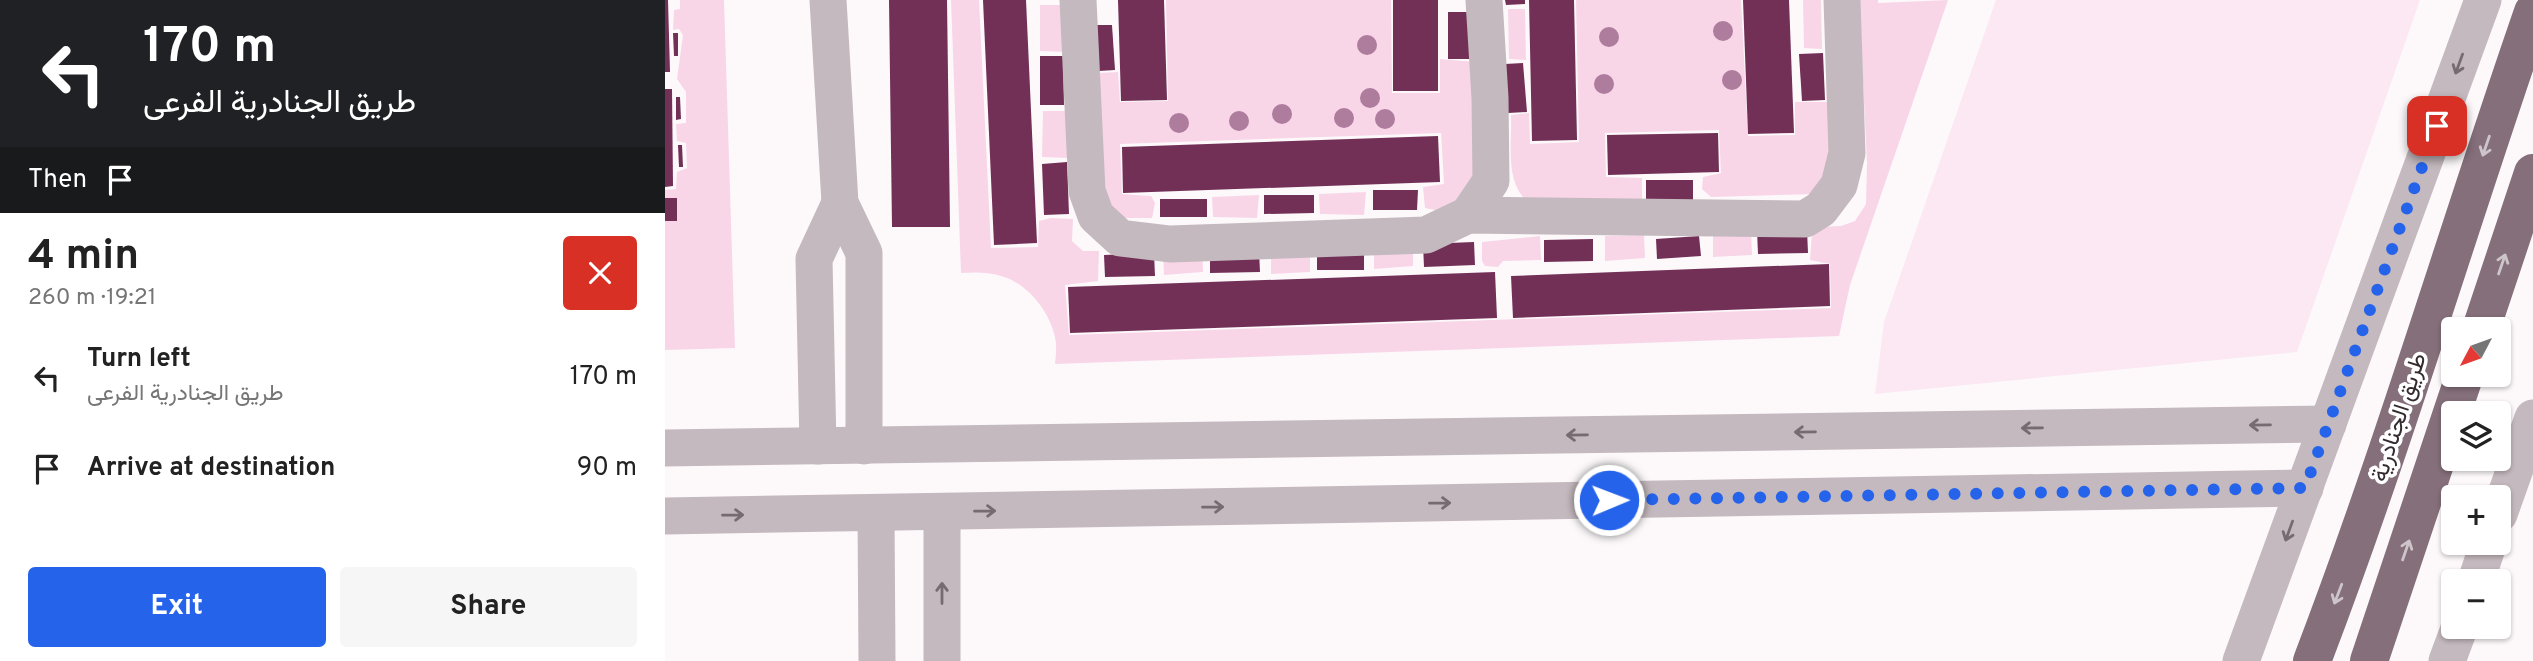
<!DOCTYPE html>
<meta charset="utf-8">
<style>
:root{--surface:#fff;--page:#f6f6f6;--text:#222;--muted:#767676;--accent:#2563eb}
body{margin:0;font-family:Overpass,Vazirmatn,sans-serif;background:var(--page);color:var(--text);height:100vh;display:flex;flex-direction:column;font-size:26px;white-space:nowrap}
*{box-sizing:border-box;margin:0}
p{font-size:23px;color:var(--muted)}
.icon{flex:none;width:38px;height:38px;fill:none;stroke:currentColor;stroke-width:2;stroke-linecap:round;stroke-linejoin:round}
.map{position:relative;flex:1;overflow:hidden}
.panel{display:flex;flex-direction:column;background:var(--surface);width:665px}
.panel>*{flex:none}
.hud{background:#202124;color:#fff;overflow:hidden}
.needle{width:46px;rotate:229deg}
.buttons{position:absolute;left:1776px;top:317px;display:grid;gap:14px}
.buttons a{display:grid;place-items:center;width:70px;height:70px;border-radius:7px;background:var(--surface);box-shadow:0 2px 5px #0004;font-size:35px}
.pin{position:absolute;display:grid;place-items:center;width:60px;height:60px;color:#fff;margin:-30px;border-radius:14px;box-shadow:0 4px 10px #0006}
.me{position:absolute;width:77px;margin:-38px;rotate:89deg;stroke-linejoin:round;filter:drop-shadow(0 0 5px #0008)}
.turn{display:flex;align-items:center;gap:24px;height:147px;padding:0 28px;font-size:32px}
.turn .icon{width:91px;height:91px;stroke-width:2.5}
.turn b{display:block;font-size:49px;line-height:60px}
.then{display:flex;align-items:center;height:66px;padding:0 28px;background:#0003;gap:14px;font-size:26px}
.round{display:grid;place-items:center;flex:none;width:74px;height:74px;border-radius:7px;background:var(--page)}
.summary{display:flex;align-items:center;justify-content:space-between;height:119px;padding:0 28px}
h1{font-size:42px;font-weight:700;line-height:52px}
.cta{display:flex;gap:14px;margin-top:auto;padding:14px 28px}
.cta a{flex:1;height:80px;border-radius:7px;background:var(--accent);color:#fff;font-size:28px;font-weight:700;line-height:80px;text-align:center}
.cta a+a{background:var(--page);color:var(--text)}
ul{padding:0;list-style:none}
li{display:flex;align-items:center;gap:21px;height:91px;padding:0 28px}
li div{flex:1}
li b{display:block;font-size:26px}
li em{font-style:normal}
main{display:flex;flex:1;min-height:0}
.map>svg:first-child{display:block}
</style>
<main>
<section class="panel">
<div class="hud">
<div class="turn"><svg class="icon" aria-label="left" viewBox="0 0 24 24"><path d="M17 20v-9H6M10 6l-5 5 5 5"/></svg><div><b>170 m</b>طريق الجنادرية الفرعى</div></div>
<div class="then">Then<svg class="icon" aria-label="arrive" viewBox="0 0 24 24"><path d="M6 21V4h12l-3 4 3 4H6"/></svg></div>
</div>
<div class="summary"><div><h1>4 min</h1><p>260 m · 19:21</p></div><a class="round" style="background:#d93025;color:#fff"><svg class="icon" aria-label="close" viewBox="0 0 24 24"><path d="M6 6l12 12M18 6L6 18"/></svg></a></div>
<ul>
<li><svg class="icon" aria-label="left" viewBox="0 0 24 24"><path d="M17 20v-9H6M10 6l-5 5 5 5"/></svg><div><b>Turn left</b><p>طريق الجنادرية الفرعى</p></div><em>170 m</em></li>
<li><svg class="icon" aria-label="arrive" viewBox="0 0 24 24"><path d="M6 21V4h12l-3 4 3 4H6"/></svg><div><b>Arrive at destination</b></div><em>90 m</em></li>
</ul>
<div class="cta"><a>Exit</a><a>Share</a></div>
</section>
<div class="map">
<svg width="1868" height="661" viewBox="0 0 1868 661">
<rect width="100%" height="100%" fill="#fdf9fb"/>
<polygon fill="#fbe8f2" points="1331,0 1755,0 1632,352 1210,394 1219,322"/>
<g fill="#f8d6e8">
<polygon points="15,0 59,0 70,348 0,350 0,190 11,189 12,172 22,168 21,143 12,141 11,124 21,123 21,92 12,79 18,35 14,29 8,30 9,10 15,9"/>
<path d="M286,0H314L326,248L373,247L374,221L386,218L408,219L407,241L418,251H434L433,281L400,285L404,335L1166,308L1165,264L1145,260L1147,233L1153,227L1176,226L1190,221L1201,204L1202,162L1194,0H1213V3L1283,0L1185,285L1174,336L390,364C391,355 392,346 390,337C385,313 364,285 339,277C325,272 311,272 296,273Z"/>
<polygon points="501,0 726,0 727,93 775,93 775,59 810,62 815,185 774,211 760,208 758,187 779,184 776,133 455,144 457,194 486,196 490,203 487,218 459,218 450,212 436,186 434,73 453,72 455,102 503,101"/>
<path d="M911,0H1076L1083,136L1130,135V102H1164L1168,169L1150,194L1046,197L1037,189L1038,177L1056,173L1054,130L940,133L941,177L977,178V206L861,200C840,180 847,143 846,115L864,113L865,144L914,142Z"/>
<polygon points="1138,0 1156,0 1157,49 1139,48"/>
<polygon points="375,5 398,5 401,52 375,51"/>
<polygon points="843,9 860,9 861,60 844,59"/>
<polygon points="378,111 400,111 404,158 377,157"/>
<polygon points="701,192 699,215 655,214 654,194"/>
<polygon points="594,195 592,218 548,217 547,197"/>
<polygon points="1086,231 1087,255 1048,257 1048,233"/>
<polygon points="979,235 980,258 940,261 940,236"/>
<polygon points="875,236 876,260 838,261 833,267 820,266 817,261 817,242"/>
<polygon points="748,243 748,266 709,269 709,244"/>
<polygon points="645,248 645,272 606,274 606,250"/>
<polygon points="537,249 538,272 499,275 498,251"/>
</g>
<g fill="#723057">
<polygon points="0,0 3,0 5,72 0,72"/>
<polygon points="224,0 282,0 285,227 227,227"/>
<polygon points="318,0 361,0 372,243 329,245"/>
<polygon points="453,0 499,0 502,100 456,101"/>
<rect x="728" y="0" width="45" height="91"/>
<polygon points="840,0 860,0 860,4 841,5"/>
<polygon points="864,0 909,0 912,140 867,141"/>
<polygon points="1078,0 1124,0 1129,133 1083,134"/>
<rect x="783" y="12" width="23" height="47"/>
<polygon points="431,25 447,25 450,70 434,71"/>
<polygon points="8,33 13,33 13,56 9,56"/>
<polygon points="1158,53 1160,100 1137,101 1134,54"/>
<polygon points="375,56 398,56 399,105 375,105"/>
<polygon points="858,63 862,112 843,113 840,64"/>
<polygon points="0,89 7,89 8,186 0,187"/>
<polygon points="11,97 15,97 16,119 11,120"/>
<polygon points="1053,133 1054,172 943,175 942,135"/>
<polygon points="773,136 775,182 458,193 457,147"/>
<polygon points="13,145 17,145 18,167 14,167"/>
<polygon points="402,162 404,214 379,215 377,164"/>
<rect x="981" y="180" width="47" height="21"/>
<polygon points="708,190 753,190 752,210 708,210"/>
<polygon points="599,195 649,195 649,213 599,214"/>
<rect x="0" y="198" width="12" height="23"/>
<rect x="495" y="199" width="47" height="18"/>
<polygon points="1142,230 1143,253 1093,254 1092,231"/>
<polygon points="1034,236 1036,256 992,259 991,239"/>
<polygon points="928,239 928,261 879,262 879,240"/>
<polygon points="809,242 810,265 759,267 758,244"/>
<polygon points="699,249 699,270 652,270 652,250"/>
<polygon points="594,251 595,272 545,273 545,252"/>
<polygon points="489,253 490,276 440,277 439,255"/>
<polygon points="1164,264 1165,306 848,318 846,276"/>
<polygon points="830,272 832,318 405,333 403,287"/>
</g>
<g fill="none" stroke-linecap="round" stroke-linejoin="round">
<g stroke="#c4b9be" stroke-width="37">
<polyline points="163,0 175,203 199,253 199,446"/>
<polyline points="413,0 422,191 431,216 455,238 505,244 761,235 803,215 1140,219 1156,209 1174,185 1182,153 1177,0"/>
<polyline points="803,215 826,181 825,98 819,0"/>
<polyline points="153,446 149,259 175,203"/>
<polyline points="0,448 1663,424"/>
<polyline points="211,513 212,661"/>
<polyline points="1834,514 1868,418"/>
<polyline points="0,516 1640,488"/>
<polyline points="1811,581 1824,542"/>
<polyline points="277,661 277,512"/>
<polyline points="1576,661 1818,0"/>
<polyline points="1782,661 1795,626"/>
</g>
<g stroke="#846f7a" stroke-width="38">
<polyline points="1816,329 1868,173"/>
<path d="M1647,661C1729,447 1793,228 1868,12"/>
<polyline points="1704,661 1800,374"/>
</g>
</g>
<g fill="#ae7c9d">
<circle cx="1058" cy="31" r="10"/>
<circle cx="944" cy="37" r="10"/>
<circle cx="702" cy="45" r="10"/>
<circle cx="1067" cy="80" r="10"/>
<circle cx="939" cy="84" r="10"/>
<circle cx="705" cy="98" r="10"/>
<circle cx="617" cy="114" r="10"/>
<circle cx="679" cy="118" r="10"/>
<circle cx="720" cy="119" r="10"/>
<circle cx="574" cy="121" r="10"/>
<circle cx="514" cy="123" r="10"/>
</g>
<defs><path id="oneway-shaft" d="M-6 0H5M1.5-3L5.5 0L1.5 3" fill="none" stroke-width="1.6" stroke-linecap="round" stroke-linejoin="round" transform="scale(1.75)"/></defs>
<g stroke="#756b70">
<use href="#oneway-shaft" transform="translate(1794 64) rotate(110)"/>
<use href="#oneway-shaft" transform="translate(1595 425) rotate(179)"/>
<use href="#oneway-shaft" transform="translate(1367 428) rotate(179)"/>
<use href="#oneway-shaft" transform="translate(1140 432) rotate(179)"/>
<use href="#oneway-shaft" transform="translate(912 435) rotate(179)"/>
<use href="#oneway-shaft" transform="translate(775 503) rotate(-1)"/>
<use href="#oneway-shaft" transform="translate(548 507) rotate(-1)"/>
<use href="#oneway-shaft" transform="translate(320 511) rotate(-1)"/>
<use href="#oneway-shaft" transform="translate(68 515) rotate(-1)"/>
<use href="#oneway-shaft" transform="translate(1624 531) rotate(110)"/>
<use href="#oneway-shaft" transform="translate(277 593) rotate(-90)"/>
</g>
<g stroke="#cec5ca">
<use href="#oneway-shaft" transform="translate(1821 146) rotate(109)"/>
<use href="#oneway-shaft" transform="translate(1837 264) rotate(-71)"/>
<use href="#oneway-shaft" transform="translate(1741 550) rotate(-71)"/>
<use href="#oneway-shaft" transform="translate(1673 594) rotate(111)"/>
</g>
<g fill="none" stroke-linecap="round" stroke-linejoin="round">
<polyline stroke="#2563eb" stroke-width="12" stroke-dasharray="0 21.6" points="944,500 1640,488 1772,126"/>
</g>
<g text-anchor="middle" stroke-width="7" stroke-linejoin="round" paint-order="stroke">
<g font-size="23" fill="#342b30" stroke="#fff">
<text transform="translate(1733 417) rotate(-72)" y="8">طريق الجنادرية</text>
</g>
</g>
</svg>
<div class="buttons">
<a><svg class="needle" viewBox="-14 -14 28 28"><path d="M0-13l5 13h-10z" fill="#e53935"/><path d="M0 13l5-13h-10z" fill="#767676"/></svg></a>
<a><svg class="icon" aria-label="layers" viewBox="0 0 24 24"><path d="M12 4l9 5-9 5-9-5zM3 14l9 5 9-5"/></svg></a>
<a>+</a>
<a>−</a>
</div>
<div class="pin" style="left:1772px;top:126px;background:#d93025"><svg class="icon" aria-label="arrive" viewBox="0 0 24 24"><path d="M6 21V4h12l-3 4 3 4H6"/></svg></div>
<svg class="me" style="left:944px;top:500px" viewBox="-20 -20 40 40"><circle r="17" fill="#2563eb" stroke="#fff" stroke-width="3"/><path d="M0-11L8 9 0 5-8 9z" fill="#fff"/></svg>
</div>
</main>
